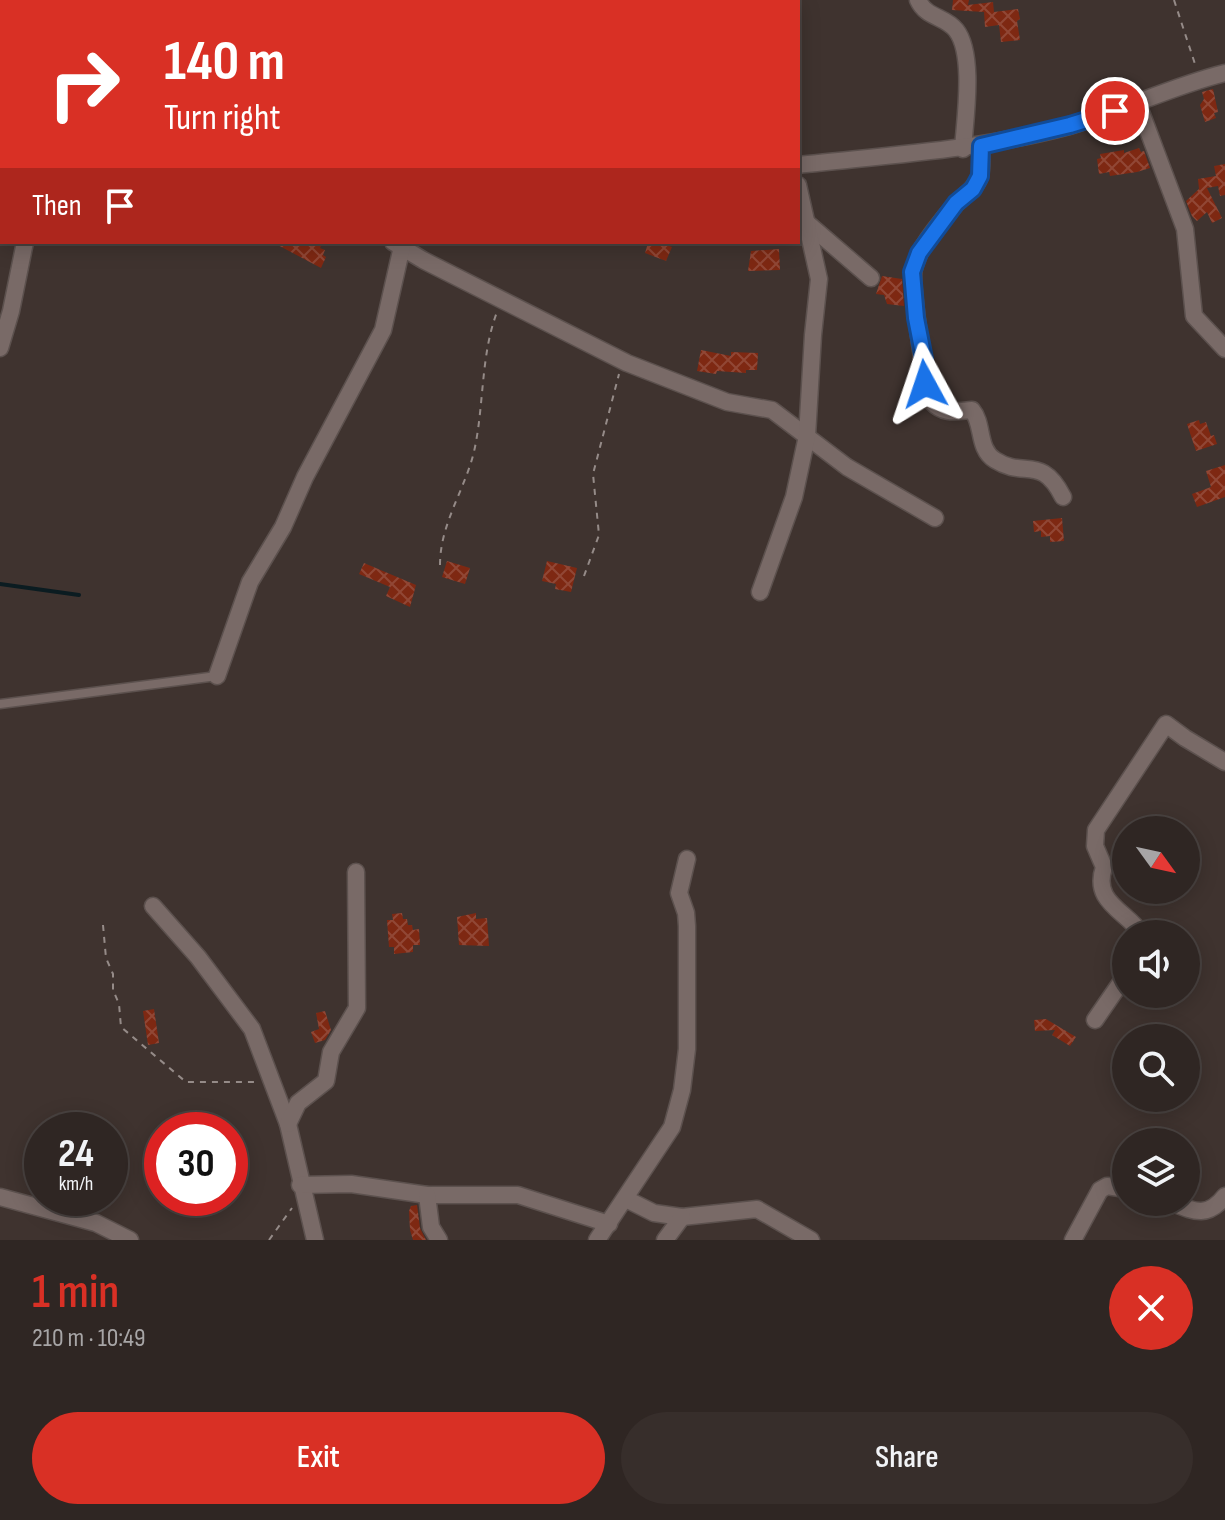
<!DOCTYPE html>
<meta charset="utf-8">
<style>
:root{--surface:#2f2623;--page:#372e2b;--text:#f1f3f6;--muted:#a7a5a6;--line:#4a4341;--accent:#d93025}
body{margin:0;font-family:"Sofia Sans Condensed",sans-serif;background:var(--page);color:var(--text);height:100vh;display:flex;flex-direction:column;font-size:30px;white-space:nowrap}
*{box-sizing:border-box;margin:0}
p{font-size:26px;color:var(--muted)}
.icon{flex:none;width:44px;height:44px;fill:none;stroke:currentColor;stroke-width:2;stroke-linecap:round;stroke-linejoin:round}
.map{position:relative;height:1240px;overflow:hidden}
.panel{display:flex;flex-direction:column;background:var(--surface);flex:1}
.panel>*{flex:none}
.top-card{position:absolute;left:0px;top:0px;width:800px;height:244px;box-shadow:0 4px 20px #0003,0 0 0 2px var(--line);background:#d93025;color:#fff;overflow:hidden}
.needle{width:52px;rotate:123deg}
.buttons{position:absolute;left:1112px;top:816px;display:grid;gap:16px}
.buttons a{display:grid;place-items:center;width:88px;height:88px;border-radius:50%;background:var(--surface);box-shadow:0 4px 20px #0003,0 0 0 2px var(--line);font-size:40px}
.speed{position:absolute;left:24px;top:1112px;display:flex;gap:16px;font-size:40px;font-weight:700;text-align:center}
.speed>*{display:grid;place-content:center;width:104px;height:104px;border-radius:50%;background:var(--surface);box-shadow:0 4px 20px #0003,0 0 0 2px var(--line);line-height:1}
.speed small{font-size:20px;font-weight:400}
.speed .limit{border:12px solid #d22;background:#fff;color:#111}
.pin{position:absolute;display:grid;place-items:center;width:68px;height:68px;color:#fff;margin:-34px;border:4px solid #fff;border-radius:50%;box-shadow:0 2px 8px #0007}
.me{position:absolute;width:88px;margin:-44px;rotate:355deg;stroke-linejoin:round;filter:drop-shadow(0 0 6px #0008)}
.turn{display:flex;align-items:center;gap:28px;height:168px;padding:0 32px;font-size:36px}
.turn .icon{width:104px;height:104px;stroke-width:2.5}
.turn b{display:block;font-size:56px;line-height:68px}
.then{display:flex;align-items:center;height:76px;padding:0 32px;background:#0003;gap:16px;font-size:30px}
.round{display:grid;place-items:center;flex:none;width:84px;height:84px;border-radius:42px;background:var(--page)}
.headline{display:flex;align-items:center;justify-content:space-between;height:136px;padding:0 32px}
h1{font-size:48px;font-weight:600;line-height:60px;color:var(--accent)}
.button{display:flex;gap:16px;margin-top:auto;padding:16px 32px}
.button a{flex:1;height:92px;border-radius:48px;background:var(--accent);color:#fff;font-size:32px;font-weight:600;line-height:92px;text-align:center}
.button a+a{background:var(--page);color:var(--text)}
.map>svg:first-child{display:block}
</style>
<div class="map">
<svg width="1225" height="1240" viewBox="0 0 1225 1240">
<defs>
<pattern id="building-cross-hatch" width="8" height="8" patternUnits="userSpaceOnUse" patternTransform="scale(2)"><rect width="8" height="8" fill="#7e2812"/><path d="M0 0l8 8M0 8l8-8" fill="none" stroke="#914735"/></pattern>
</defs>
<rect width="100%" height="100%" fill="#3f332f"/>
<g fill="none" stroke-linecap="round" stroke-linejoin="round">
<polyline stroke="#0b1c21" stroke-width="4" points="0,584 79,595"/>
</g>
<g fill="url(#building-cross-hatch)">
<polygon points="953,0 969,0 968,5 993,2 994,12 1018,9 1020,19 1017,21 1020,40 1001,42 999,25 985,27 984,12 952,10"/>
<polygon points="1213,89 1218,112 1214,113 1216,118 1205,122 1200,105 1204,99 1202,92"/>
<polygon points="1139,148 1141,152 1144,151 1150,168 1137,172 1110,176 1109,172 1099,174 1097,159 1101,158 1100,154 1124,150 1124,153"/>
<polygon points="1225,164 1225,195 1220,196 1218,186 1207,188 1222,218 1212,223 1207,212 1197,221 1192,216 1186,201 1199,189 1198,179 1216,176 1214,166"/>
<polygon points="272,242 323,242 320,248 325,250 323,255 326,257 321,268"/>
<polygon points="658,242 672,247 666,261 645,253 648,243 656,246"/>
<polygon points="779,249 780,270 748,271 751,251"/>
<polygon points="882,276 902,279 904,306 887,304 884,295 876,294"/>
<polygon points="701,350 731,356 731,352 758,353 757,370 746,370 746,373 717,371 716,374 697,371"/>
<polygon points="1199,420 1200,424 1206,422 1211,436 1214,435 1217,444 1196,451 1187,424"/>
<polygon points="1225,465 1225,497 1197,507 1192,494 1211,487 1206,471"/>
<polygon points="1062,518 1064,541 1050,542 1050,536 1041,537 1041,531 1034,532 1033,521"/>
<polygon points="447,561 470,568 465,584 442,577"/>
<polygon points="547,561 577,568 571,592 555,589 556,584 542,581"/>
<polygon points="364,563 416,585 410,607 386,596 390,587 359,574"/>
<polygon points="402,913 403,919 407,919 408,925 412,925 413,930 419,929 420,945 413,945 413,952 394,954 394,947 389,947 387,920 393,920 392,914"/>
<polygon points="476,913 476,919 487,918 489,946 459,945 457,917"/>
<polygon points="154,1009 159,1043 148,1045 143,1011"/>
<polygon points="325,1011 331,1030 325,1040 315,1043 311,1032 319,1029 316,1013"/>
<polygon points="1046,1019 1076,1037 1070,1046 1052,1035 1055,1030 1035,1031 1034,1020"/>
<polygon points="31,1157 42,1160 42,1182 38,1181 37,1184 28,1182 26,1178"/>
<polygon points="417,1205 420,1228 426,1240 413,1240 410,1230 409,1211 411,1206"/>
</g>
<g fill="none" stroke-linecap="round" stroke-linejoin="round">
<g stroke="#5c514e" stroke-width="11">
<polyline id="service" points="0,704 217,676"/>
</g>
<g stroke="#5c514e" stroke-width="19">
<g id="minor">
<polyline points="19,0 21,2"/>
<path d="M918,0C926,18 945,16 956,30C975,54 965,119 963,149"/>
<polyline points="1138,104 1185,229 1194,316 1225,349"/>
<path d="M981,146C981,155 982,167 980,176C976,189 964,195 956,204C945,216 922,244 917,259C915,264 913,270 913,276C913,293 925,394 932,402C944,415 957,411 972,410C984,424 977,449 995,460C1025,479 1041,454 1063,497"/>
<path d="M798,165C890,155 980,150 1069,126C1122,111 1172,86 1225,73"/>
<polyline points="806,222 871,278"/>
<polyline points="0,226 2,226"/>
<polyline points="393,242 423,260 627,363 727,402 772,410 847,467 935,518"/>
<polyline points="0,348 11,311 25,242"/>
<polyline points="760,592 794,497 807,436 813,335 819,279 798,185"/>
<polyline points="217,676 250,582 283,527 305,477 383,330 403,242"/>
<polyline points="153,906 198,957 252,1029 288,1124 315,1240"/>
<path d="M1142,934C1125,910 1092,902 1104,867L1095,846L1096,830L1166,724L1185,738L1225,762"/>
<polyline points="1095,1020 1126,975"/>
<polyline points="288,1124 298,1103 326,1081 331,1052 357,1008 356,872"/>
<polyline points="300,1185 351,1184 427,1195 518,1195 609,1224"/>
<polyline points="427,1195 431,1227 439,1240"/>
<polyline points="0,1197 96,1223 130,1240"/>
<polyline points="626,1199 654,1213 682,1217 757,1209 811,1240"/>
<path d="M1170,1202C1193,1211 1207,1219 1225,1196"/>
<polyline points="597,1240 672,1127 682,1090 687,1049 687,926 686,913 679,893 687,859"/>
<polyline points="665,1240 682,1217"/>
<polyline points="1073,1240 1100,1190 1107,1186 1126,1189"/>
</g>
</g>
<g stroke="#958b88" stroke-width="2" stroke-dasharray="6 6" stroke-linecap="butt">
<polyline points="1174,0 1196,67"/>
<path d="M440,565C440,522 467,487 475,447C484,403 481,354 497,312"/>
<polyline points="584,576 599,535 593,474 619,374"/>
<polyline points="103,925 106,958 113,974 113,990 119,1004 121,1027 186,1082 257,1082"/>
<polyline points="269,1240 292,1208"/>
</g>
<use href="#service" stroke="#796a67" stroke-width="8"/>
<use href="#minor" stroke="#796a67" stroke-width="16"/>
</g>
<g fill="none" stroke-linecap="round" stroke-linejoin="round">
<g stroke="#114b97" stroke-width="20">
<polyline id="route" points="925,384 924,359 916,318 912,272 919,253 956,203 973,189 980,176 981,146 1070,125 1115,111"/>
</g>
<use href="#route" stroke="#1a73e8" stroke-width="14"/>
</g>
</svg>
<div class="buttons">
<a><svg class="needle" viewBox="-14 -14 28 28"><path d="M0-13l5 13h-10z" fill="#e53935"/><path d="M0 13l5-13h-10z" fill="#a7a5a6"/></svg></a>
<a><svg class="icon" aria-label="sound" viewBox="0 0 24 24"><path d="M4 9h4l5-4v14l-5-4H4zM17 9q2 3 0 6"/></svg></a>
<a><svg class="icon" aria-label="search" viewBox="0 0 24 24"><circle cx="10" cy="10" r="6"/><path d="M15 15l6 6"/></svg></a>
<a><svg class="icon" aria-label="layers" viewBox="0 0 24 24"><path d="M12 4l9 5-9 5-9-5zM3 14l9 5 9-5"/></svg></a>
</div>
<div class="speed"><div>24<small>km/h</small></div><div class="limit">30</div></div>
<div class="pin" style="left:1115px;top:111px;background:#d93025"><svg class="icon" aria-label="arrive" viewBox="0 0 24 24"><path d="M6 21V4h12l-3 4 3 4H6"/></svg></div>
<svg class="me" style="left:925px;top:384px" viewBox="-20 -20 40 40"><path d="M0-17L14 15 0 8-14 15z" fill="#1a73e8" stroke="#fff" stroke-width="4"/></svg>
<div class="top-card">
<div class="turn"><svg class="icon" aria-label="right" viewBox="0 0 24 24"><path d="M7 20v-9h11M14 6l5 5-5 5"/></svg><div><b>140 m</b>Turn right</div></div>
<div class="then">Then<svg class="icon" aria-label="arrive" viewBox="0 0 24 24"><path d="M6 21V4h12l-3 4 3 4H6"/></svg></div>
</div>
</div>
<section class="panel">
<div class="headline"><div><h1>1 min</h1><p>210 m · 10:49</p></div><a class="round" style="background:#d93025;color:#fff"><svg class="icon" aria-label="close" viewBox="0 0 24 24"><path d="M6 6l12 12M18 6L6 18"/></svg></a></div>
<div class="button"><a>Exit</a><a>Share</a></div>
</section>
